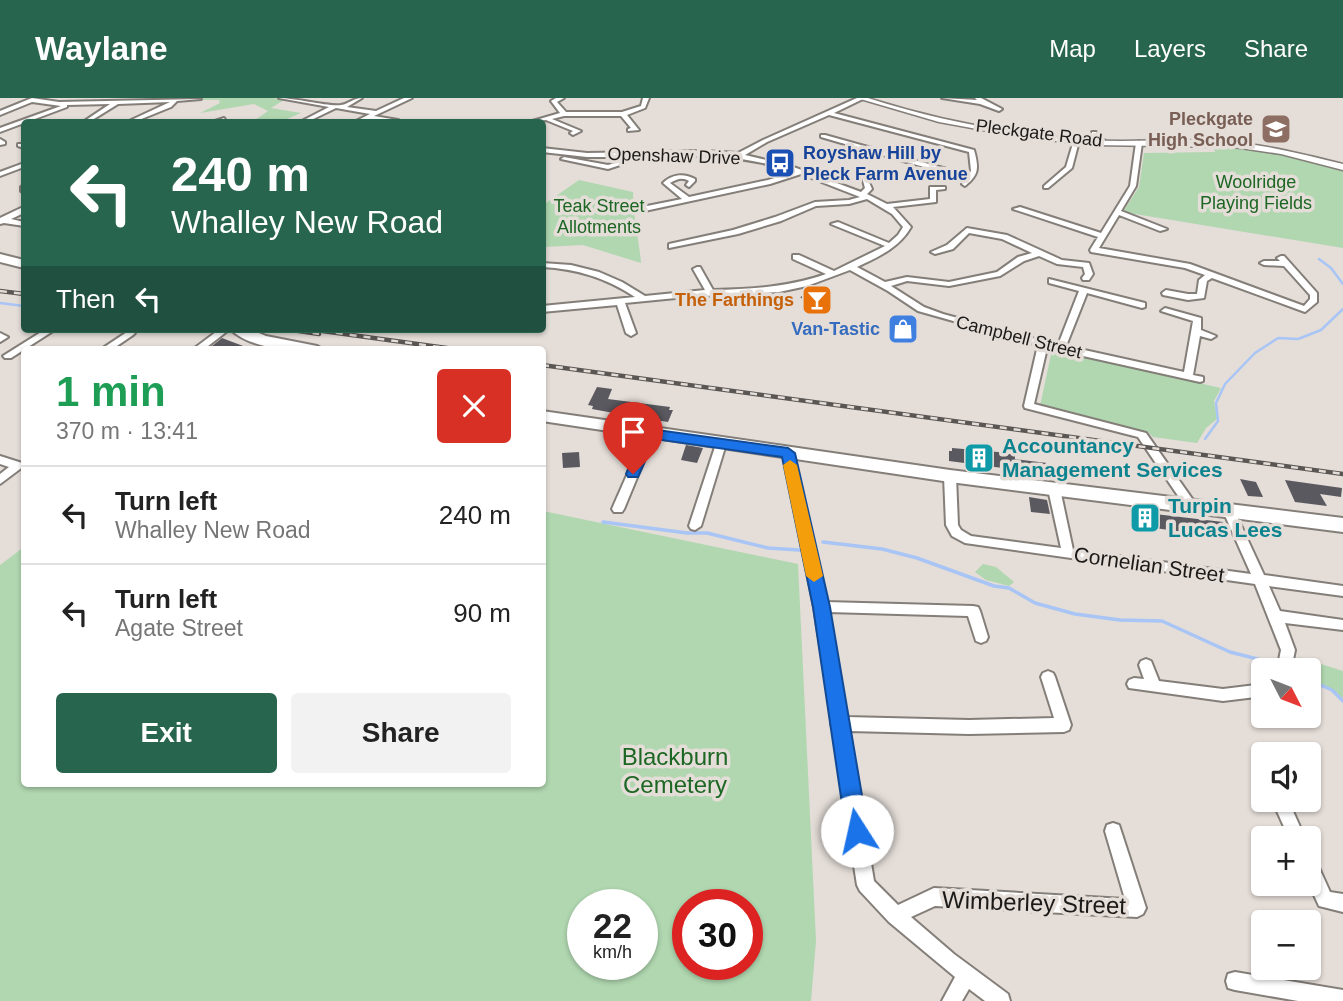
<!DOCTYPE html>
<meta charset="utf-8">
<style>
:root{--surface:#fff;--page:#f2f2f2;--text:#222;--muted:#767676;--line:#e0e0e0;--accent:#28654f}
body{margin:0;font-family:Arial,sans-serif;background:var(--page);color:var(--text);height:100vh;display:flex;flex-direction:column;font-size:26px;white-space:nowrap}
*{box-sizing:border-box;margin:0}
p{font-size:23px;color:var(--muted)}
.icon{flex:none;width:38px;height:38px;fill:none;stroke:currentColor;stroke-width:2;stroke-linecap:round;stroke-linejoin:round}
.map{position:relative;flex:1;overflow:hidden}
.panel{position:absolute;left:21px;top:248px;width:525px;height:441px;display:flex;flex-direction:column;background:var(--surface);border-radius:7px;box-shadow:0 2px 5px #0004}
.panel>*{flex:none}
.guide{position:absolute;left:21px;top:21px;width:525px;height:214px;border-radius:7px;box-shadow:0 2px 5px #0004;background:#28654f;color:#fff;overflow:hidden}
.needle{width:46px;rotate:132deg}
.tools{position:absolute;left:1251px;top:560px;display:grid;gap:14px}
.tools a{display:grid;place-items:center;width:70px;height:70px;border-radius:7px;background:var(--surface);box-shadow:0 2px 5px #0004;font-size:35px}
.speed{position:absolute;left:567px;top:791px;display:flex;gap:14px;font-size:35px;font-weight:700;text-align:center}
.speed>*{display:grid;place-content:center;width:91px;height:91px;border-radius:50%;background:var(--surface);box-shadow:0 2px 5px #0004;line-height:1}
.speed small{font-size:18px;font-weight:400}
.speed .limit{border:10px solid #d22;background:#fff;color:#111}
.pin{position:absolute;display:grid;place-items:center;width:60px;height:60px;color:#fff;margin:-72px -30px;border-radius:50% 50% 50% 0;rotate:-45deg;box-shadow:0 0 7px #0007}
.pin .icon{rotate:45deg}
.me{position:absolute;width:77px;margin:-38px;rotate:350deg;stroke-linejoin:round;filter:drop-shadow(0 0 5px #0008)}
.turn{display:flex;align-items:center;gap:24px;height:147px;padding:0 35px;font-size:32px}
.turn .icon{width:91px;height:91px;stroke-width:2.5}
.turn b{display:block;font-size:49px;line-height:60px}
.then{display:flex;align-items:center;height:66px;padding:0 35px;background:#0003;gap:14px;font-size:26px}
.round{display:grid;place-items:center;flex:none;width:74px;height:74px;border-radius:7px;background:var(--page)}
.head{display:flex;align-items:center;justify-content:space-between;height:119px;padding:0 35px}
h1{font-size:42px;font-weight:700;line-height:52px;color:#1e9e55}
.cta{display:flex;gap:14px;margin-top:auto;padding:14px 35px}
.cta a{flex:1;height:80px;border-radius:7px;background:var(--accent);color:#fff;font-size:28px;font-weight:700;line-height:80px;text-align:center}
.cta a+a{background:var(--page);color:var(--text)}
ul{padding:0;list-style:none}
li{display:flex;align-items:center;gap:21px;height:98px;padding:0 35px;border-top:2px solid var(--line)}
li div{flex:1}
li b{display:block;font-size:26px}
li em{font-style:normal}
header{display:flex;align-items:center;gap:42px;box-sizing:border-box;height:98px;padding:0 35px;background:var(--accent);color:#fff}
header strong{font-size:33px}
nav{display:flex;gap:38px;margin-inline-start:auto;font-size:24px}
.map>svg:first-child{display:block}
</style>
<header>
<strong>Waylane</strong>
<nav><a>Map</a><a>Layers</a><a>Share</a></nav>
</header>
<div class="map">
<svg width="1343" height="903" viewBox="0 0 1343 903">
<rect width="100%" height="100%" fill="#e4ddd8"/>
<g fill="#b0d7b0" fill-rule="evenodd">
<polygon points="203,0 273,0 284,2 271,10 301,15 280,24 252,24 268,13 254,6 200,15 220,5 219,2 203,2"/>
<polygon points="1213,47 1269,54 1343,73 1343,150 1123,114 1139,89 1144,55 1215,54"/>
<path d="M579,82L633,94C633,118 639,141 641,165L583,147L543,149V107Z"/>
<polygon points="1052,252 1221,290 1214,303 1217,321 1206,330 1197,345 1153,339 1148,334 1040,308"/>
<path d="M543,413L798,466L816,843L811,903H0V467L24,449V686H542ZM583,807H642V866H583ZM688,807H747V866H688Z"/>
<polygon points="983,466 996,469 1014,484 1009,488 986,482 975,474"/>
<polygon points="1299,559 1343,573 1343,600 1309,578 1309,572 1298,572 1301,568"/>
</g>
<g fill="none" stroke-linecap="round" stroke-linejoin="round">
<g stroke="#a8c5f5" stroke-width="2.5">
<polyline points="1319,161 1331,170 1343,186"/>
<polyline points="0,205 24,208"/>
<polyline points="1205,341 1218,323 1216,305 1225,286 1255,255 1278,240 1298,241 1321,232 1343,211"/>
</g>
<g stroke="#a8c5f5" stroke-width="3.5">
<polyline points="603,424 687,435 707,435 768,450 799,452"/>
<polyline points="823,444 882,451 917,460 994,488 1009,490 1035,505 1075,516 1120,522 1162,523 1230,554 1273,565"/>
<polyline points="1309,582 1332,592 1343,603"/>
</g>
</g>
<g fill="#5b5960">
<polygon points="820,192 832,201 828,204 830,205 815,210 800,199"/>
<polygon points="222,240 251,251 251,252 207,252"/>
<polygon points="597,289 612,291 608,301 670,309 669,312 673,312 668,324 655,322 656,319 636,316 635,319 592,311 593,308 588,307"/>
<polygon points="686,347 703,350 697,365 681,362"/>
<polygon points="952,350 998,354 1015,357 1015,361 1055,366 1057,377 949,363 949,353 952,353"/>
<polygon points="579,354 580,369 563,370 562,355"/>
<polygon points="1240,381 1256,384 1263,399 1248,398"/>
<polygon points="1285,382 1342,390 1341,399 1320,396 1327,408 1295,404"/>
<polygon points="1029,399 1047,402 1050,416 1031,414"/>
<polygon points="1138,414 1223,424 1228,436 1222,436 1224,440 1148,429 1147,426 1142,425"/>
</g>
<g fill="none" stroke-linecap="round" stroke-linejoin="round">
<g stroke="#847e79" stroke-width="4">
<g id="minor">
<polygon points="32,0 59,4 201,1 177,3 171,9 134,24 127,24 170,4 118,6 89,24 83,24 110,6 67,7 67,9 0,34 0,30 61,8 32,4 0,17 0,13"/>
<path d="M279,0C296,0 329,9 341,7C349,6 353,0 362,0L347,9L376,13L404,0H412L374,18L398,22L401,24L369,21L361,24H354L370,16L336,10L307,24H300L329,9Z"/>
<polygon points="556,0 564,0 557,4 566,14 622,14 641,8 643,0 649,0 645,10 627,17 639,32 628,33 628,31 631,30 621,18 564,18 552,21 581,33 573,37 570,35 573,33 546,22 529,24 560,15 551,3"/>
<path d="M857,0H865L834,15L974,52C979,70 979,77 965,88L962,86L965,81L821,39V37H825L968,77L971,73L969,54L829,17L767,44L745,57L788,67L861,94L865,90L862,79H876V81L868,82L872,91L867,96L887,106L930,101V89H945V91L936,92V104L893,109L911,129C899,150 878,159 857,169L885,184L907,179L949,184L997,174L1018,159L1032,155L1002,141L969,135L953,151L935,156L931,154L947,147L967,130L1007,137L1062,162L1089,165L1093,176L1089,182H1083L1082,180L1085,176L1083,169L1057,166L1039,158L1024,163L1000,178L949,188L907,183L891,188L924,209L943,216L1058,247L1079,193L1049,185V181L1145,205V209L1142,210L1087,195L1066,248L1184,274L1193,223L1161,213L1165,210L1201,220V232L1216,238L1211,241L1200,238L1193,277L1203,279V283L1200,284L1047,250L1034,306L1146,335L1195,405L1197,408L1195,411H1187L1138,339L1025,310L1024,308L1038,247L918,213L888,193L850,172L807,188L779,194L686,199L625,205L636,235L631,238L626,235L617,207L542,214V208L635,199C606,180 578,171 542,169V165L571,167L599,174L622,184L645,198L705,192L693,171L697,169H700L713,192C753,191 789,189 826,176L793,161V157H799L834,173L885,148L831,126L838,124L889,145L898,137L903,129L892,116L867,101L849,106L816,108L781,123L738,136L669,150V146L733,132L775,119L815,104L849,102L860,99L801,76L770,86L640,114H637V110L682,101L663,85C672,76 684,75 695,81V83L689,89L686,87L689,83C682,79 677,81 670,85L689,99L768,82L795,74C734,53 685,58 622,59L620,67L608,71L561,61L564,59L608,67L615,65L616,59H587L542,54V50L587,55L703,53L738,55L763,42Z"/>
<polygon points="942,0 977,2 975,0 981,0 1002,11 999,13 980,6"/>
<polygon points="224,20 226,23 214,24 215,23"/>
<polygon points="1092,34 1096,34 1105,43 1105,45 1101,45 1092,36"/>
<polygon points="0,41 5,44 5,46 0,47"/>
<polygon points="1074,42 1079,43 1072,70 1048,90 1044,90 1044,88 1066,69"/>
<polygon points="1139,43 1142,45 1136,88 1121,113 1167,131 1160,133 1119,117 1099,150 1190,166 1304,208 1310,201 1310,197 1284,168 1264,167 1260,165 1264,163 1280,163 1277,160 1281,158 1284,158 1317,195 1317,204 1305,214 1212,180 1207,183 1204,200 1188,202 1163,197 1162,195 1166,192 1188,196 1197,196 1199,182 1205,177 1185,170 1091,154 1090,152 1098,139 1013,111 1020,109 1101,135 1130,88 1136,45"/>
<polygon points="18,46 24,46 24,50 18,48"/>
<polygon points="24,65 24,69 0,78 0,74"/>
<polygon points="24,87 24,95 21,93 21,89"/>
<polygon points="21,110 24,110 24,115 11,121 24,124 24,128 4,125 0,126 0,120"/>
<polygon points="46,231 53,233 11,260 5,260 3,258"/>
<polygon points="220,231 230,231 203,252 192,252"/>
<polygon points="130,232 135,235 133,237 111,252 100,252"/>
<polygon points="0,235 8,239 0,244"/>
<polygon points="650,333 655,336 624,411 622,414 614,414 612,411 645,336"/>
<polygon points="721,343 726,346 701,428 695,432 691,431 689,428 716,346"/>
<polygon points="788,351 793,355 826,504 973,508 978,509 980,513 988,539 986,543 981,545 976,543 968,518 828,514 846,619 969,622 1054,620 1041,579 1043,575 1048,573 1053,575 1055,579 1071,627 1069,632 1064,634 969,636 849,633 874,783 898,807 934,790 1125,801 1105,733 1107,727 1113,725 1119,727 1121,733 1146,810 1143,816 1137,819 935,808 911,819 954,856 1008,896 1010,903 985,903 969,891 962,903 942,903 955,879 889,824 860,793 857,787 833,631 831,626 832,623 814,509 783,355"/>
<polygon points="0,358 22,365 24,368 0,386 0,376 9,369 0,366"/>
<polygon points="950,374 956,378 958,427 961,432 971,438 1061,450 1048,391 1054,387 1060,391 1073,452 1251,476 1223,413 1229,409 1233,410 1264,477 1343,488 1343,498 1269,488 1280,513 1343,522 1343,532 1285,525 1295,552 1291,572 1277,572 1281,552 1255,486 965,445 952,438 946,427 944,378"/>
<polygon points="1146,561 1151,563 1159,583 1223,591 1264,586 1264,598 1223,603 1129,590 1127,586 1129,582 1134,580 1144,581 1139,567 1141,563"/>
<polygon points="1272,702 1288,702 1305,740 1289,740"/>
<polygon points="1309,759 1315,761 1330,794 1343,796 1343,814 1319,808 1309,786"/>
<polygon points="1235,874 1343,892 1343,903 1298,903 1235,892 1228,890 1226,883 1228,876"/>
</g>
</g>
<g stroke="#847e79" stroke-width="3">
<path id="major" d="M857,0H868C940,23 1014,37 1089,42C1131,45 1174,40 1217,43C1260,45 1302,56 1343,66V72L1281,56L1234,49L1092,47L1021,39L939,24Z"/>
</g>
<g stroke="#847e79" stroke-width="4">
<g id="highway">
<polygon points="0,156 24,162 24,170 0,164"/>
<path d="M230,231H249L266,238L317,248L324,252C295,252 253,253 230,231Z"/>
<polygon points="542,313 950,372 1343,420 1343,434 950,384 542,323"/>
</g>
</g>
<use href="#minor" fill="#fff" fill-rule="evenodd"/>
<use href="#major" fill="#fff" fill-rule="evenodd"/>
<use href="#highway" fill="#fff" fill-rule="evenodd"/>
<g stroke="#5a5653" stroke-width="4.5">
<g id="rail">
<polyline points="0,193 24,196"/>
<polyline points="285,231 319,236"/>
<polyline points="308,231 461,252"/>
<polyline points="542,267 1343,376"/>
</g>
</g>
<use href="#rail" stroke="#e4ddd8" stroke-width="2.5" stroke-dasharray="7" stroke-linecap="butt"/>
</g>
<polygon fill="#1a73e8" stroke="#114b97" stroke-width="2" points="650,331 788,350 795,355 830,509 868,733 865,741 857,744 850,741 846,733 813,509 782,359 655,341 638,379 628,379 626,376 643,336"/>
<polygon fill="#f59e0b" points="790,362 797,367 823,478 814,484 806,478 783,367"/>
<defs>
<g id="school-square" transform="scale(1.575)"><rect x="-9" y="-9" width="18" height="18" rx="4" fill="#8d6e63" stroke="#e4ddd8"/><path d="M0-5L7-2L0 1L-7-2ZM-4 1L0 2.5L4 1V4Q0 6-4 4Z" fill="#fff"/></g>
<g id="bus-square" transform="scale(1.575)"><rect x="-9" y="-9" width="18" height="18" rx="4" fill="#1a4fb4" stroke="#e4ddd8"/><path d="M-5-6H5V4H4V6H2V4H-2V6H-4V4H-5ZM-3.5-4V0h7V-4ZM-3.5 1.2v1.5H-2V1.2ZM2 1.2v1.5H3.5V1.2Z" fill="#fff"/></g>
<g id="bar-square" transform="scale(1.575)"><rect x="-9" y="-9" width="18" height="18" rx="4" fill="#e8710a" stroke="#e4ddd8"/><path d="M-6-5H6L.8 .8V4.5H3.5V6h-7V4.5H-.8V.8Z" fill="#fff"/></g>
<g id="shop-square" transform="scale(1.575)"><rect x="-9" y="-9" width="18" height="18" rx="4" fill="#3f7fe0" stroke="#e4ddd8"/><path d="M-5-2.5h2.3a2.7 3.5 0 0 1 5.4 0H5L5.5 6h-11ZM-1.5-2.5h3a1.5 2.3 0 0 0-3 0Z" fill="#fff"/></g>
<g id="building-square" transform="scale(1.575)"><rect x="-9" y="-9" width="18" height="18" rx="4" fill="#0f9aa8" stroke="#e4ddd8"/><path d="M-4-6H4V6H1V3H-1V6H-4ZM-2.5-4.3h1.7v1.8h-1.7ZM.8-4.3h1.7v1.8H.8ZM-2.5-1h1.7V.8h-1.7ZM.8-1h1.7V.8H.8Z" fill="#fff"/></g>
</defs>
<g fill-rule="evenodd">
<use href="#school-square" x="1276" y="31"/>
<use href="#bus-square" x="780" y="65"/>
<use href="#bar-square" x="817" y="202"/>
<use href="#shop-square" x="903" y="231"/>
<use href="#building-square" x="979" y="360"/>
<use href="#building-square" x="1145" y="420"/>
</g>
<g text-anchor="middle" stroke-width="7" stroke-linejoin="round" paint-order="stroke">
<g font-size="18" font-weight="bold" fill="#785e54" stroke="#e4ddd8" text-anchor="end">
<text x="1253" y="27">Pleckgate<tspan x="1253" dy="21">High School</tspan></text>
</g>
<g font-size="18" fill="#1c1a18" stroke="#e4ddd8">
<text transform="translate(1039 35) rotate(7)" y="6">Pleckgate Road</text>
<text transform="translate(674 58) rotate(2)" y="6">Openshaw Drive</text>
<text transform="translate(1019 239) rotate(14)" y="6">Campbell Street</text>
</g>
<g font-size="18" font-weight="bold" fill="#164399" stroke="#e4ddd8" text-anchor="start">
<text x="803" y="61">Royshaw Hill by<tspan x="803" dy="21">Pleck Farm Avenue</tspan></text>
</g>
<g font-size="18" fill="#1d6724" stroke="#e4ddd8">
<text x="1256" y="90">Woolridge<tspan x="1256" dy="21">Playing Fields</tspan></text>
<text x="599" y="114">Teak Street<tspan x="599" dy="21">Allotments</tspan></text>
</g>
<g font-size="18" font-weight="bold" fill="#c56008" stroke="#e4ddd8" text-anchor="end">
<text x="794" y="208">The Farthings</text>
</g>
<g font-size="18" font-weight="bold" fill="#366cbe" stroke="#e4ddd8" text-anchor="end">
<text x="880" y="237">Van-Tastic</text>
</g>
<g font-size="21" font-weight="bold" fill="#0d838f" stroke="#e4ddd8" text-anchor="start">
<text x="1002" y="355">Accountancy<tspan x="1002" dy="24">Management Services</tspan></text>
<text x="1168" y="415">Turpin<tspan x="1168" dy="24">Lucas Lees</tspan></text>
</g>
<g font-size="21" fill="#1c1a18" stroke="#e4ddd8">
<text transform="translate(1149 467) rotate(8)" y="7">Cornelian Street</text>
</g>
<g font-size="24" fill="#1d6724" stroke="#e4ddd8">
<text x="675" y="667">Blackburn<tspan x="675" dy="28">Cemetery</tspan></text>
</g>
<g font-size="24" fill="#1c1a18" stroke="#e4ddd8">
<text transform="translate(1034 805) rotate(2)" y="8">Wimberley Street</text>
</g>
</g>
</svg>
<div class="tools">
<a><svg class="needle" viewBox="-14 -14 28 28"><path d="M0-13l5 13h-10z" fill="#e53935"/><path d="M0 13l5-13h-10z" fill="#767676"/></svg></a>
<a><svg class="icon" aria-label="sound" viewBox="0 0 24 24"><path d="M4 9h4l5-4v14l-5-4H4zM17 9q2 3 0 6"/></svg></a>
<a>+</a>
<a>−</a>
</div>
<div class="speed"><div>22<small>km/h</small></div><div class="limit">30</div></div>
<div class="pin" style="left:633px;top:376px;background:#d93025"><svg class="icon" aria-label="arrive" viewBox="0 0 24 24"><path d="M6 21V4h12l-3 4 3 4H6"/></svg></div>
<svg class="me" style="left:857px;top:733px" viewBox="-20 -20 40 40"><circle r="19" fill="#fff"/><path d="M0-13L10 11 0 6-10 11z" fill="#1a73e8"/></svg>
<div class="guide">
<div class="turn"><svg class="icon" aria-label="left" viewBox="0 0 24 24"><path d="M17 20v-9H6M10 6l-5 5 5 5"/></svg><div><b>240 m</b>Whalley New Road</div></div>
<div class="then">Then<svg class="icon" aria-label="left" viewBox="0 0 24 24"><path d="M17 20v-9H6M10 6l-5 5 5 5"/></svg></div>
</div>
<section class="panel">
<div class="head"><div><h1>1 min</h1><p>370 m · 13:41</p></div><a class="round" style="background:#d93025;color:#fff"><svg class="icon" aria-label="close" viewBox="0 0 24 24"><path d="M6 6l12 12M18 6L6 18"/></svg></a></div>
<ul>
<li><svg class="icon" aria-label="left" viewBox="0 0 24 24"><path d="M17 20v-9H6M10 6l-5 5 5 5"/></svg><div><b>Turn left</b><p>Whalley New Road</p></div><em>240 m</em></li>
<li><svg class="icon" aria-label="left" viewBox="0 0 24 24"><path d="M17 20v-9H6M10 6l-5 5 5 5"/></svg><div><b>Turn left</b><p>Agate Street</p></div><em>90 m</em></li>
</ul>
<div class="cta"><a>Exit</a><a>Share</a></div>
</section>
</div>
